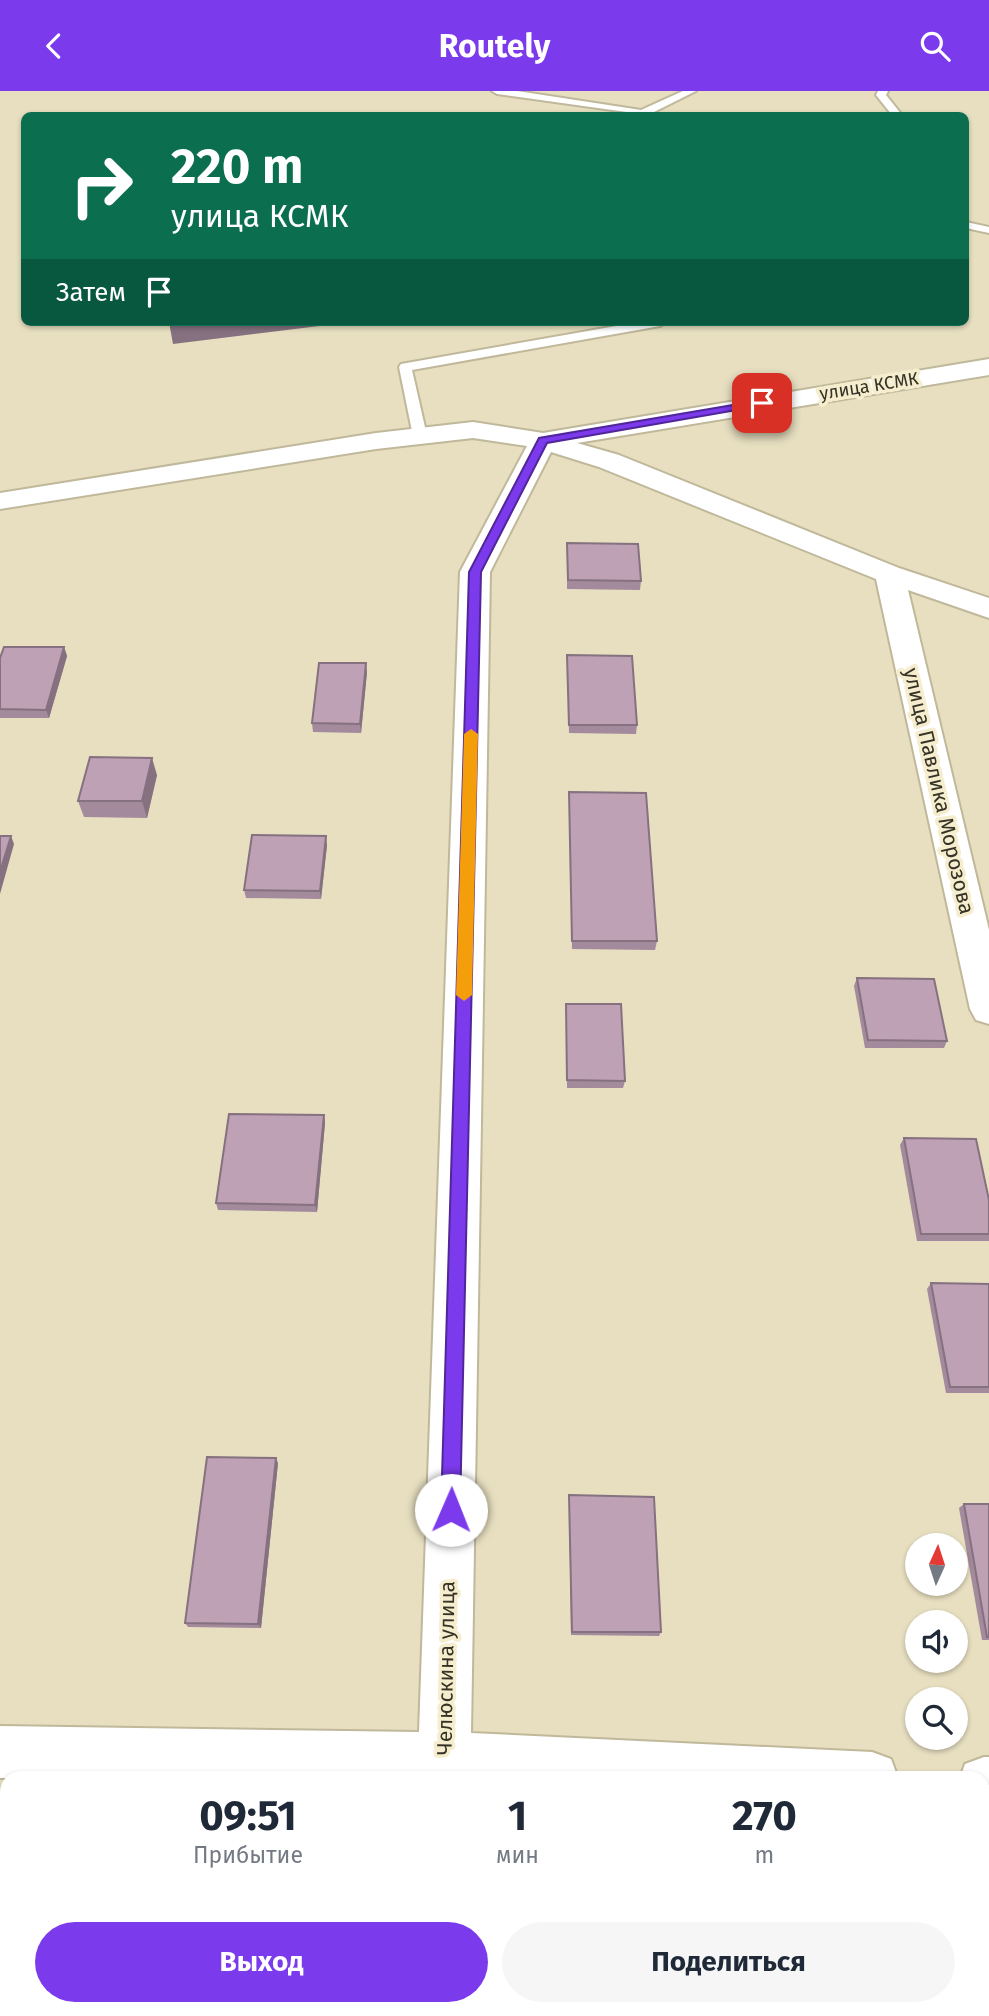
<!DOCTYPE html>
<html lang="ru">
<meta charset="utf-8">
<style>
:root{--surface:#fff;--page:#f6f6f7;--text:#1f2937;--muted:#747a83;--accent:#7c3aed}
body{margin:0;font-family:"Fira Sans",sans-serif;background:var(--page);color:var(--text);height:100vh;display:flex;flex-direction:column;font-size:26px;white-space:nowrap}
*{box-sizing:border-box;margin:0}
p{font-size:23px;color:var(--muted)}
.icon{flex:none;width:38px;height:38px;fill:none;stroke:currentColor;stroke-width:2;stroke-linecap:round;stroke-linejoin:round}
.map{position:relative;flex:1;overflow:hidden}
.side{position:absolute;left:0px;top:1680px;width:990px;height:245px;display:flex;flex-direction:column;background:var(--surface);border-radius:21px 21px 0 0;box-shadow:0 2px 5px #0004}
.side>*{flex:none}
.hud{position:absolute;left:21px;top:21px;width:948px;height:214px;border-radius:10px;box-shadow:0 2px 5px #0004;background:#0b6e4f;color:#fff;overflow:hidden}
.needle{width:46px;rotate:3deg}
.tools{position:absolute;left:905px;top:1442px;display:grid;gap:14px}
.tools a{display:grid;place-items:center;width:63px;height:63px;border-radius:50%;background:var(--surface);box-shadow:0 2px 5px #0004;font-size:35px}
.pin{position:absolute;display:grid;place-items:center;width:60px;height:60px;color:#fff;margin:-30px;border-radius:14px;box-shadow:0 4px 10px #0006}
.me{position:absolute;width:77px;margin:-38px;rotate:1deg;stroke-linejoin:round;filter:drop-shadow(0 0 5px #0008)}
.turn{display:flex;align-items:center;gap:24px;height:147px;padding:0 35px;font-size:32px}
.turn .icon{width:91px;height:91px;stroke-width:2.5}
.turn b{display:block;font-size:49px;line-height:60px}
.then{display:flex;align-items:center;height:66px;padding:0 35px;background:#0003;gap:14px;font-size:26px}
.eta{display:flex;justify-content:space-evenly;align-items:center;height:119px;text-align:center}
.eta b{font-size:42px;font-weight:700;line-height:49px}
.cta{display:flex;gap:14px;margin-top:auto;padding:14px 35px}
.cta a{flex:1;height:80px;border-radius:42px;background:var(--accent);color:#fff;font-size:28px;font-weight:700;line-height:80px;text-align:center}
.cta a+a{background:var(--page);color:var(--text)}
header{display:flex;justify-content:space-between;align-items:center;height:91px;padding:0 35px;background:var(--accent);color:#fff;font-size:32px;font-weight:700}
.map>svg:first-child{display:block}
</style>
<header><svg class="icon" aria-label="back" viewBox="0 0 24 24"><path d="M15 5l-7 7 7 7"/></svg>Routely<svg class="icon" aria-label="search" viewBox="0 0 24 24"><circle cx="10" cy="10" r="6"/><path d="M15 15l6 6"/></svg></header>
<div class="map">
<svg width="989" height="1925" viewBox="0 0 989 1925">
<rect width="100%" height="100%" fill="#e7dfc0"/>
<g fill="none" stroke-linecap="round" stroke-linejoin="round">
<g stroke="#c0b89a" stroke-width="4">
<g id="lane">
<polygon points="492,0 517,0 641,19 683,0 696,0 648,24 497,3"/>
<polygon points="878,0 888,0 886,4 902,24 892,24 876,4"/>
<polygon points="966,131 989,136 989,142 966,137"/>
<polygon points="639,231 666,231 660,235 412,279 427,345 420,349 413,345 399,276 401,273"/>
</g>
</g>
<g stroke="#c0b89a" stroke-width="4">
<g id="street">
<polygon points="989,268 989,284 577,352 619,364 899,477 989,507 989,527 908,499 989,839 989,933 976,929 970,918 876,488 599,376 551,361 490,481 471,1642 872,1661 891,1668 898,1687 0,1687 0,1635 419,1641 460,481 527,355 473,347 376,358 0,418 0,402 376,342 473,331 543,342"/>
<polygon points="984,1666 989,1666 989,1718 984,1718 984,1687 960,1687 965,1673"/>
<rect x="410" y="1918" width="58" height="7"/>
</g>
</g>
<use href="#lane" fill="#fff" fill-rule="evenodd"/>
<use href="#street" fill="#fff" fill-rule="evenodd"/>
</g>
<g fill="#a38a9c">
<polygon points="567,452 641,490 640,499 567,498"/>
<polygon points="64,556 67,565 49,627 0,627 0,567"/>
<polygon points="567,564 637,634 636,643 569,642"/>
<polygon points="367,581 361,642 313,641 312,632"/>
<polygon points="157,684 147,727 84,726 78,710"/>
<polygon points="569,701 657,850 655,859 572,858"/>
<polygon points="327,754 321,808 246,807 244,799"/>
<polygon points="857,887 947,950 944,957 865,957 854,895"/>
<polygon points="566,913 625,990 623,997 567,997"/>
<polygon points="324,1024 325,1032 317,1121 218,1119 216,1112"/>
<polygon points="904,1047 989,1109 989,1150 917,1150 900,1054"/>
<polygon points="931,1192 989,1193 989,1302 946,1302 927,1198"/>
<polygon points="278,1372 261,1537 188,1536 185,1532"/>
<polygon points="569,1404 661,1541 659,1545 571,1544"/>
<polygon points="964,1413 989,1413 989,1549 982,1549 959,1417"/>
</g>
<g fill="#85717f">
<polygon points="169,231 352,231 173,253"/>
<polygon points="64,556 67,565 49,627 46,619"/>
<polygon points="366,572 367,581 361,642 360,633"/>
<polygon points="152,667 157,684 147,727 142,710"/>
<polygon points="11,745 14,753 0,803 0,781"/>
<polygon points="326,745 327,754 321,808 320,800"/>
<polygon points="324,1024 325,1032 317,1121 315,1114"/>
<polygon points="276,1367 278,1372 261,1537 258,1533"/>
</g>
<g fill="#bea1b5" stroke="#85717f" stroke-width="2">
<polygon points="567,452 638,453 641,490 568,489"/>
<polygon points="4,556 64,556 46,619 0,618 0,567"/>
<polygon points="567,564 632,565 637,634 569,634"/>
<polygon points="319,572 366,572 360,633 312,632"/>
<polygon points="90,666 152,667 142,710 78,710"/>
<polygon points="569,701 646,702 657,850 572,850"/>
<polygon points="252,744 326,745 320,800 244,799"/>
<polygon points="0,745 11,745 0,781"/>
<polygon points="857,887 934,888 947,950 868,949"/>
<polygon points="566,913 621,913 625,990 567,989"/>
<polygon points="229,1023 324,1024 315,1114 216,1112"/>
<polygon points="904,1047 976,1048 989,1109 989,1143 921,1143"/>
<polygon points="931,1192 989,1193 989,1296 950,1296"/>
<polygon points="207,1366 276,1367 258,1533 185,1532"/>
<polygon points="569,1404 654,1406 661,1541 572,1541"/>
<polygon points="964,1413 989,1413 989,1546 987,1546"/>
<rect x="579" y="1918" width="118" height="7"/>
</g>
<polygon fill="#7c3aed" stroke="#51269a" stroke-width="2" points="762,309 767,312 766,314 547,352 481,481 460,1419 458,1426 451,1429 444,1426 441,1419 469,481 539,347"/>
<polygon fill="#f59e0b" points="471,638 478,643 472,904 464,910 456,904 464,643"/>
<g text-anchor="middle" stroke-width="7" stroke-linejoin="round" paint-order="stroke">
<g font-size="18" fill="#353226" stroke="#f5edcd">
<text transform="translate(869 295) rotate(-9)" y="6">улица КСМК</text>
</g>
<g font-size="21" fill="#353226" stroke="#f5edcd">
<text transform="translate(939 700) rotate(77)" y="7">улица Павлика Морозова</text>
<text transform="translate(446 1577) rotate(-89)" y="7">Челюскина улица</text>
</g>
</g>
</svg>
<div class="tools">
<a><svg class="needle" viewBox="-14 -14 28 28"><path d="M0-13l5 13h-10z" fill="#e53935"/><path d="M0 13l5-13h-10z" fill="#747a83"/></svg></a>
<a><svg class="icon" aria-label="sound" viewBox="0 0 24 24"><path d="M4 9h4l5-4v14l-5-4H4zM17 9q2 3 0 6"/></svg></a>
<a><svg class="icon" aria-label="search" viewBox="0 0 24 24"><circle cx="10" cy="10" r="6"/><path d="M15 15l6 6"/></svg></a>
</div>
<div class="pin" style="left:762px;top:312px;background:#d93025"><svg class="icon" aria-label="arrive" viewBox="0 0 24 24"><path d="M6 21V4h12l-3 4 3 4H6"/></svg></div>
<svg class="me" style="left:451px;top:1419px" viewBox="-20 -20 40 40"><circle r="19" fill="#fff"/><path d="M0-13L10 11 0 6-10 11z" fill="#7c3aed"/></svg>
<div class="hud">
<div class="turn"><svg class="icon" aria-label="right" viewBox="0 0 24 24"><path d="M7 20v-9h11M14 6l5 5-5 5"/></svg><div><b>220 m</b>улица КСМК</div></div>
<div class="then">Затем<svg class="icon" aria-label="arrive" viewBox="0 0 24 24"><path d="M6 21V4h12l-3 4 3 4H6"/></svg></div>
</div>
<section class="side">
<div class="eta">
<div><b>09:51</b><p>Прибытие</p></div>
<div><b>1</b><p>мин</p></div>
<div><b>270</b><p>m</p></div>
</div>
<div class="cta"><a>Выход</a><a>Поделиться</a></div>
</section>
</div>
